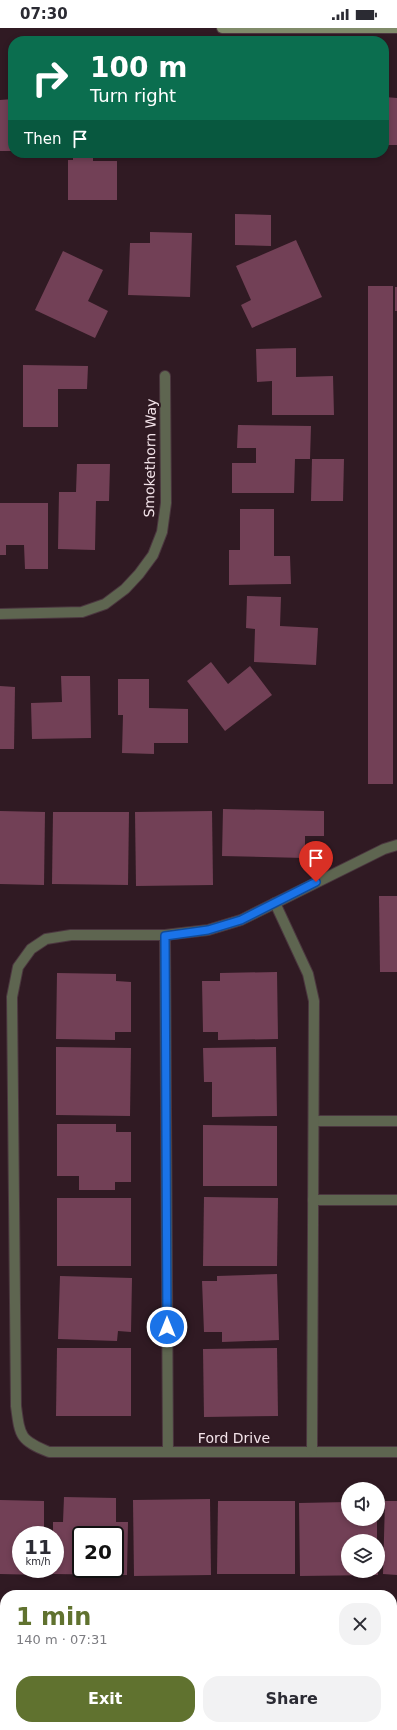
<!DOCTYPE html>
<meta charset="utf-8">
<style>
:root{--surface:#fff;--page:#f2f2f3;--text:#2b2b33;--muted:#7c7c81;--accent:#60722f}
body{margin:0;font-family:"DejaVu Sans",sans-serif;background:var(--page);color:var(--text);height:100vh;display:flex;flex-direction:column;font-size:15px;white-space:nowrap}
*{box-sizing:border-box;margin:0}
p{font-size:13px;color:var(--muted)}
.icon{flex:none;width:22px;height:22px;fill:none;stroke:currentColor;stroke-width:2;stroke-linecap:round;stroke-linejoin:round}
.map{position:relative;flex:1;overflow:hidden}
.drawer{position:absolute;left:0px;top:1562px;width:397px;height:140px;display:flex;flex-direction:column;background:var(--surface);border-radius:16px 16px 0 0;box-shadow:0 2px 6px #0003}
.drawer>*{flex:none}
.hud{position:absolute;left:8px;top:8px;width:381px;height:122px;border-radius:16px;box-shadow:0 2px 6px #0003;background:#0b6e4f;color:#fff;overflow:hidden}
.controls{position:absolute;left:341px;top:1454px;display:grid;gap:8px}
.controls a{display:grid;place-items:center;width:44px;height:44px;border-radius:50%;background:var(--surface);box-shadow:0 2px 6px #0003;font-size:20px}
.speed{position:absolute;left:12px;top:1498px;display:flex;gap:8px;font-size:20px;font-weight:700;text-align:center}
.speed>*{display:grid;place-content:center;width:52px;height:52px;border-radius:50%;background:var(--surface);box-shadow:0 2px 6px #0003;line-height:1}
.speed small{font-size:10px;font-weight:400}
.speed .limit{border:2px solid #111;border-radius:6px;background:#fff;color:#111}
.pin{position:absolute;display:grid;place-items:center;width:34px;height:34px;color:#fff;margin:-41px -17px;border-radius:50% 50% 50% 0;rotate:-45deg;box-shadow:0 0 4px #0007}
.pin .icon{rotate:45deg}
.me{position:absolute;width:44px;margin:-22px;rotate:0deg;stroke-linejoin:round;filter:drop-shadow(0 0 3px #0008)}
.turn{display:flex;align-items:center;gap:14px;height:84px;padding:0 16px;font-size:18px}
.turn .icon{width:52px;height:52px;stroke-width:2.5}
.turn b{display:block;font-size:28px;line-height:34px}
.then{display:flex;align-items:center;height:38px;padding:0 16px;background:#0003;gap:8px;font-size:15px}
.round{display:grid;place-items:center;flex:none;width:42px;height:42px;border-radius:16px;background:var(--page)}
.headline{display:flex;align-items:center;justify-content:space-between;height:68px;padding:0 16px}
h1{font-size:24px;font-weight:700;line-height:30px;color:var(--accent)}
.primary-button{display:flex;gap:8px;margin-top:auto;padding:8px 16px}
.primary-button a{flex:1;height:46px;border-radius:16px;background:var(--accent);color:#fff;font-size:16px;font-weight:700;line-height:46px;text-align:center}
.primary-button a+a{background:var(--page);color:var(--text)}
.status{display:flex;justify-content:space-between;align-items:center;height:28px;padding:0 20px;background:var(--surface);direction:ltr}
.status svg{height:11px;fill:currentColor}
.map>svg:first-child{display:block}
</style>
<div class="status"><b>07:30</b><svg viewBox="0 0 49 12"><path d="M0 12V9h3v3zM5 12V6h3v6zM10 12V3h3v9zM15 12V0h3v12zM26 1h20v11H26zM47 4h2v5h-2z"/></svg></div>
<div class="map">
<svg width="397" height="1702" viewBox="0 0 397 1702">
<rect width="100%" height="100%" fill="#301a23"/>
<g fill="#724056" fill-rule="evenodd">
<polygon points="385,69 397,70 397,117 384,117"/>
<polygon points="13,71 13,123 0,123 0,72"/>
<polygon points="73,125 93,125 93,133 117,133 117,172 68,172 68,132 73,132"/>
<polygon points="235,186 271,187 271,218 235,217"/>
<polygon points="150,204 192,205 190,269 128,267 130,215 150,215"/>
<polygon points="296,212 322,269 252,300 241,277 251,272 236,238"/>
<polygon points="63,223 103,242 88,273 108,283 95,310 35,282"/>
<rect x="368" y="258" width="25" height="498"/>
<rect x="395" y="259" width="2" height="24"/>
<polygon points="296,320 296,349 333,348 334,387 272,387 272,353 257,354 256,321"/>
<polygon points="23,337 88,338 87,361 58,361 58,399 23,399"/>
<polygon points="238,397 311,398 310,431 295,431 294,465 232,465 232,435 256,435 256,420 237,420"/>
<polygon points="312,431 344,431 343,473 311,473"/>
<polygon points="77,436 110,436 109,473 96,473 95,522 58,521 59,464 76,464"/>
<polygon points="0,475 48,475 48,541 25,541 24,517 6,517 6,527 0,527"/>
<polygon points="240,481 274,481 274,528 290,528 291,556 229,557 229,522 240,522"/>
<polygon points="247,568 281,569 280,598 318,600 316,637 254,634 255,601 246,600"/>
<polygon points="211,634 228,656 250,638 272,667 225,703 187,653"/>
<polygon points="61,648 90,648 91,710 32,711 31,675 62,674"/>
<polygon points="118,651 149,651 149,680 188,681 188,715 154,715 154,726 122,725 123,687 118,687"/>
<polygon points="0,658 15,659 14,721 0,721"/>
<polygon points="223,781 324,783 324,808 305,808 305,830 222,828"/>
<polygon points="0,783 45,784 44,857 0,856"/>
<polygon points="212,783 213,857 136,858 135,784"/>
<polygon points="53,784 129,784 128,857 52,856"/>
<polygon points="379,868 397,868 397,944 380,944"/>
<polygon points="277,944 278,1011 218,1012 218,1004 203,1004 202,953 220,953 220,945"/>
<polygon points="57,945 116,946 116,953 131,954 131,1004 115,1004 115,1012 56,1011"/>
<polygon points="56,1019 131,1020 130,1088 56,1087"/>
<polygon points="276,1019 277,1088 212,1089 212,1054 204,1054 203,1020"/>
<polygon points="57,1096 116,1096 116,1104 131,1104 131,1154 115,1154 115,1162 79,1162 79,1148 57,1148"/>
<polygon points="203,1097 277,1098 277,1158 203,1158"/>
<polygon points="204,1169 278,1170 277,1238 203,1238"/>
<rect x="57" y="1170" width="74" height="68"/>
<polygon points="277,1246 279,1312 222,1314 222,1304 204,1304 202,1253 217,1253 217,1248"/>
<polygon points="60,1248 132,1250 131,1304 118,1303 117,1313 58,1311"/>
<polygon points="57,1320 131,1320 131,1388 56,1388"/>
<polygon points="277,1320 278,1388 204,1389 203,1321"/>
<path d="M64,1469L116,1470V1494H128L127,1547L52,1546V1541H55V1507H53V1494H63ZM81,1507H115V1541H81Z"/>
<polygon points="210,1471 211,1547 134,1548 133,1472"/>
<polygon points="0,1472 44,1473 44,1507 21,1507 21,1541 43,1541 43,1547 0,1546"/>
<polygon points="218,1473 295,1473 295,1546 217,1546"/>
<polygon points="385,1473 397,1473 397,1547 383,1546"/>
<polygon points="348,1474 348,1491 377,1491 377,1513 348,1513 348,1543 378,1543 378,1547 300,1548 299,1475"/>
</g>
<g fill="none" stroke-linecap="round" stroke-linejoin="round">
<g stroke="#4b363f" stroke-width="12">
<g id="lane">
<polyline points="165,907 168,1424"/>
<polyline points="314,1093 397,1093"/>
<polyline points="313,1172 397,1172"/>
</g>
</g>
<g stroke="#4b363f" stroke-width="12">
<g id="street">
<polyline points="0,586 82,584 105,576 125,561 139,546 153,527 162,504 166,475 165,348"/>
<path d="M397,817L384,821L241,892L208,902L165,907H71L46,911L31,921L18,939L12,969L16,1378C20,1409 20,1412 49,1424H397"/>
<polyline points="275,875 308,946 314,973 312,1423"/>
</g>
</g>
<g stroke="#4b363f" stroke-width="12">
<polyline id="secondary" points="222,0 397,0"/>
</g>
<use href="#lane" stroke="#5e6550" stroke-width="10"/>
<use href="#street" stroke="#5e6550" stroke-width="10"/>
<use href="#secondary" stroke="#808b6a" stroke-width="10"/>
</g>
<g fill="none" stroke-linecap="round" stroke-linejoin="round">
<g stroke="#114b97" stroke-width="10">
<polyline id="route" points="167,1299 165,908 208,902 241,892 316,854"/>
</g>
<use href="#route" stroke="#1a73e8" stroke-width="7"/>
</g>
<g text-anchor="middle" stroke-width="4" stroke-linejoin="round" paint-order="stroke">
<g font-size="14" fill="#f3e3e9" stroke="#301a23">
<text transform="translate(150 430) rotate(-89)" y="5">Smokethorn Way</text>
<text x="234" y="1415">Ford Drive</text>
</g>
</g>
</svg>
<div class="controls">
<a><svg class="icon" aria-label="sound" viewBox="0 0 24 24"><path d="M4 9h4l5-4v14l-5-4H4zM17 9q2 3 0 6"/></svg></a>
<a><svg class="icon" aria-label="layers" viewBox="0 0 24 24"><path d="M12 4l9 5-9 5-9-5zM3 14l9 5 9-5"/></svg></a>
</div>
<div class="speed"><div>11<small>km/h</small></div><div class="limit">20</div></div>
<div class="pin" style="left:316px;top:854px;background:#d93025"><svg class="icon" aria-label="arrive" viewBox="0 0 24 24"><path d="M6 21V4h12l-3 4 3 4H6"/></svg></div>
<svg class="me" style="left:167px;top:1299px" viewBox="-20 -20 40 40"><circle r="17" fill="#1a73e8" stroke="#fff" stroke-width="3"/><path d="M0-11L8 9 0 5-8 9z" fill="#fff"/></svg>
<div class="hud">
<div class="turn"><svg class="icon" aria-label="right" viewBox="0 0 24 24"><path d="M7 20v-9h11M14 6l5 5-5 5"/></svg><div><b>100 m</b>Turn right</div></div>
<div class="then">Then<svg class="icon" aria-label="arrive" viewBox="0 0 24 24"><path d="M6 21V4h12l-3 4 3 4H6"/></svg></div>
</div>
<section class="drawer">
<div class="headline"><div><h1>1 min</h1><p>140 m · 07:31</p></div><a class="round"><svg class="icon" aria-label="close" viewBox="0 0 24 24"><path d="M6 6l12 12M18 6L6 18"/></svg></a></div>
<div class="primary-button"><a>Exit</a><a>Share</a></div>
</section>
</div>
